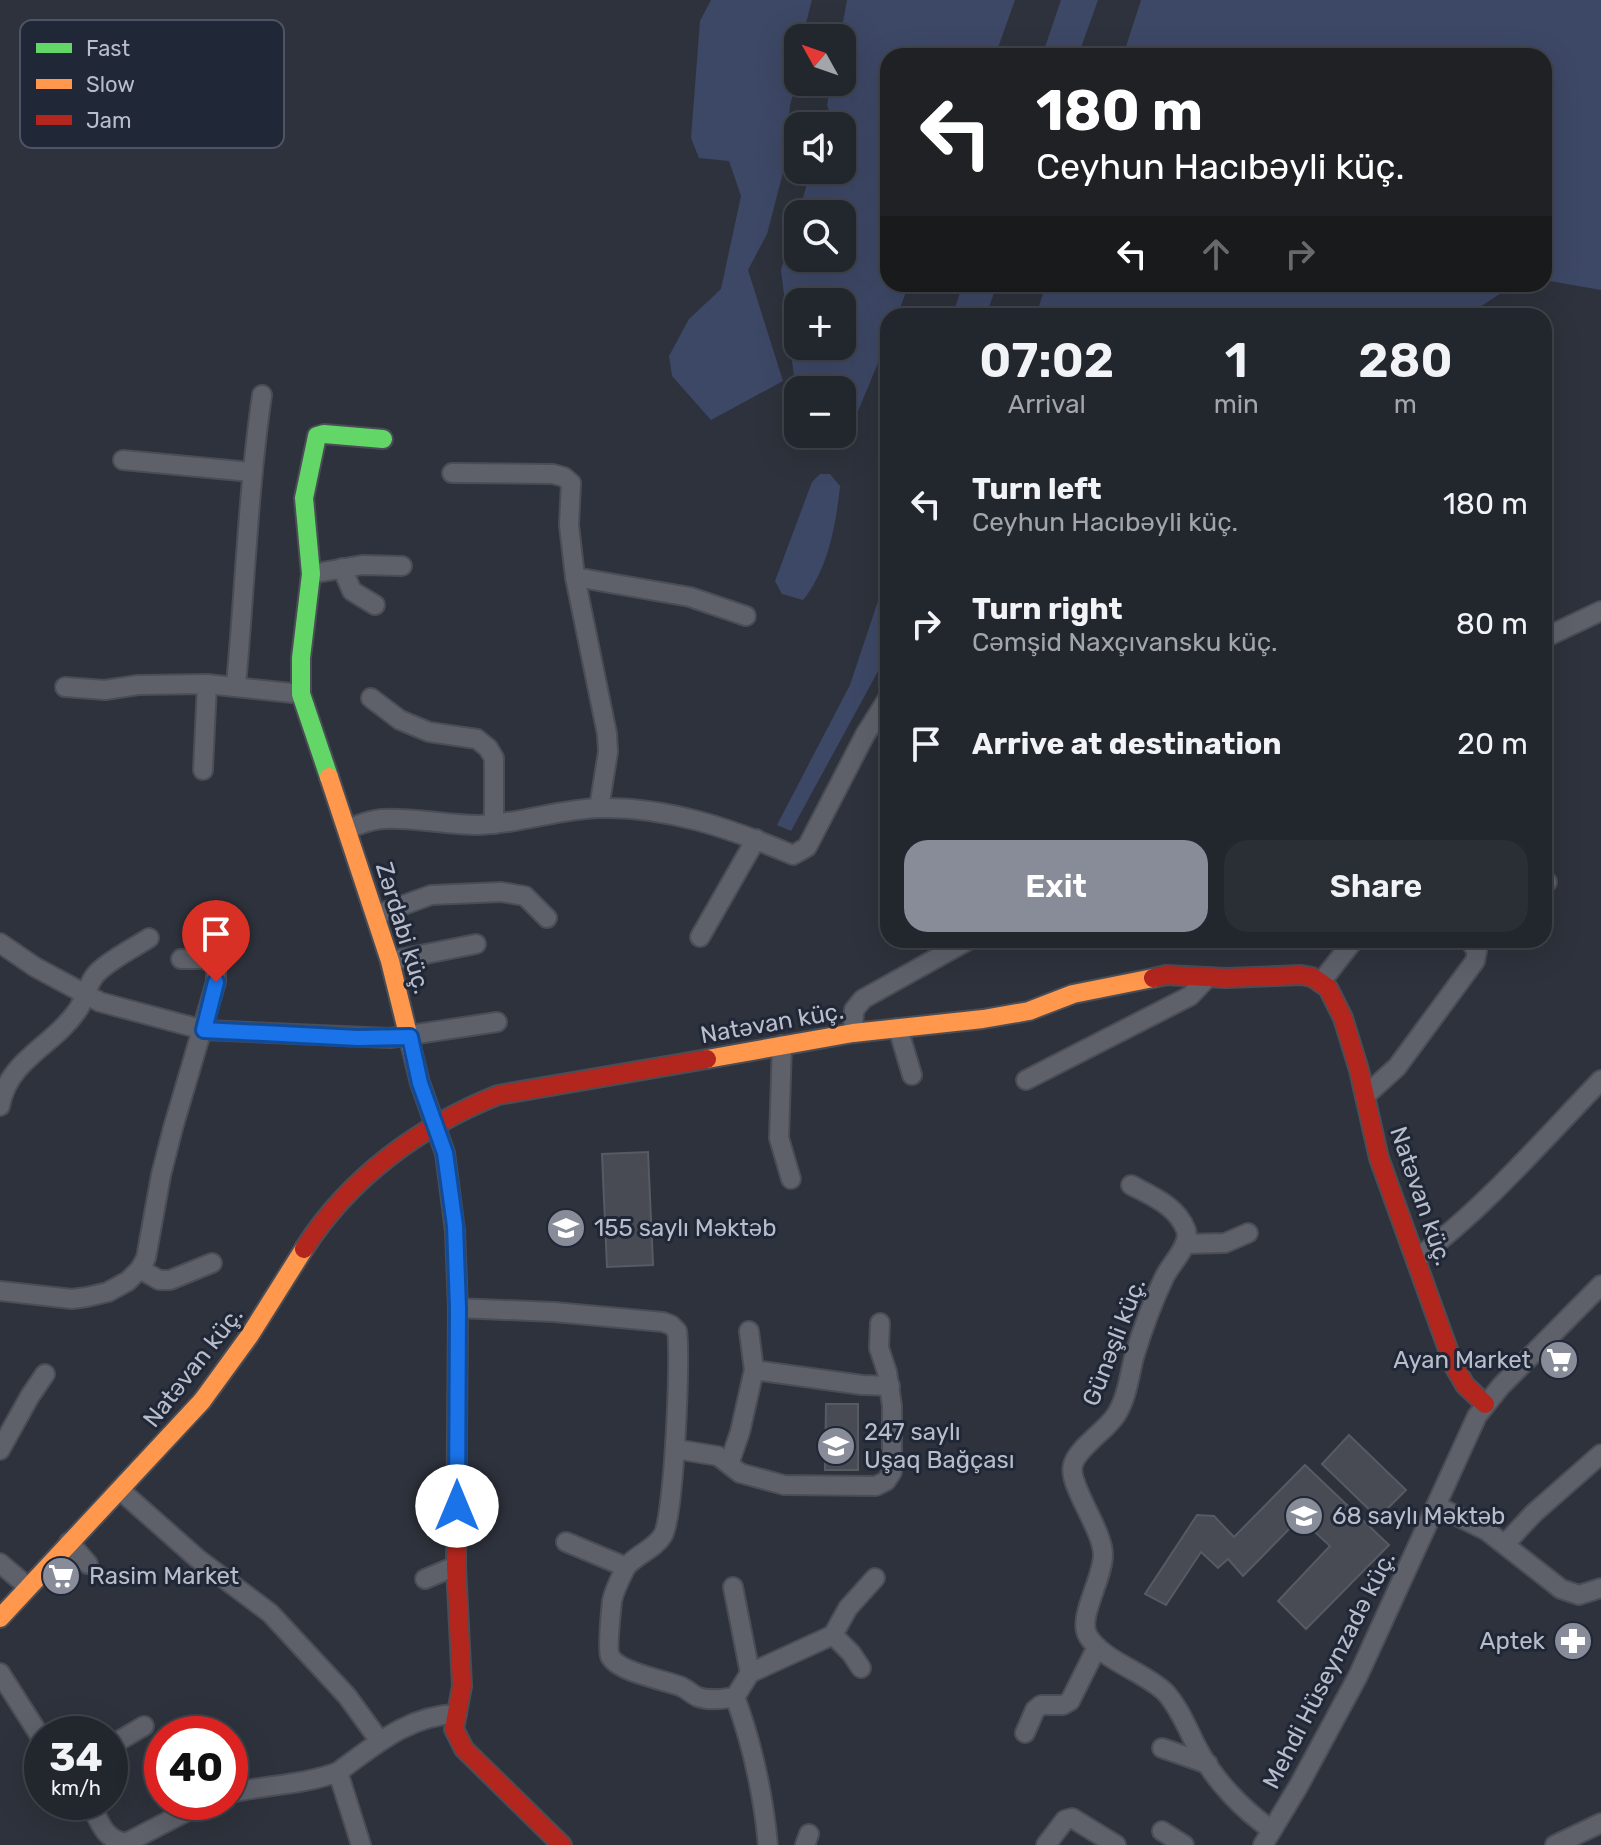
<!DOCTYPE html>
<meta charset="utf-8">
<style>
:root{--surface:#22262d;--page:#2a2e35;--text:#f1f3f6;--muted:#a2a5aa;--line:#3f4349;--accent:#888c99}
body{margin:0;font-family:Rubik,sans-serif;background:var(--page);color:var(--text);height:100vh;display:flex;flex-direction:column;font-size:30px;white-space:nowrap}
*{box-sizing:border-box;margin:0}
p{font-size:26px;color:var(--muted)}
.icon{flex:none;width:44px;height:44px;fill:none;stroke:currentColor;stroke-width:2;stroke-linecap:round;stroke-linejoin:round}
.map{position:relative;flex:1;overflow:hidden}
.sheet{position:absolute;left:880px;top:308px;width:672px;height:640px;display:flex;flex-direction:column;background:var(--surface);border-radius:24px;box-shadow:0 8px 32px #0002,0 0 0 2px var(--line)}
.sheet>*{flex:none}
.hud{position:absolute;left:880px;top:48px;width:672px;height:244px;border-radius:24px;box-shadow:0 8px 32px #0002,0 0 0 2px var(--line);background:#202124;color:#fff;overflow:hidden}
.needle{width:52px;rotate:310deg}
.fabs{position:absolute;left:784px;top:24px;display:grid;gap:16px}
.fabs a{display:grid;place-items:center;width:72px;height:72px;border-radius:16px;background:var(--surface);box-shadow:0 8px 32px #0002,0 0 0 2px var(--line);font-size:40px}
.speed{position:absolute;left:24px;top:1716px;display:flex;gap:16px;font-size:40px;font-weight:700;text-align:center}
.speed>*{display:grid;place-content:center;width:104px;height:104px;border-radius:50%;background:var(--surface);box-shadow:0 8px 32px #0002,0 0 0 2px var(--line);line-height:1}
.speed small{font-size:20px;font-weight:400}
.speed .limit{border:12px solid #d22;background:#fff;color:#111}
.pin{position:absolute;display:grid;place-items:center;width:68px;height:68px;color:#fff;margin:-82px -34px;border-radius:50% 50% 50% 0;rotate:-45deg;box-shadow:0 0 8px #0007}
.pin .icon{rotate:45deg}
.me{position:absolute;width:88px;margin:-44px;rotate:0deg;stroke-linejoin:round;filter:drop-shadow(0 0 6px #0008)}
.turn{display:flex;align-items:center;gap:28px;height:168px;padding:0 24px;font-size:36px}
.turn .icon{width:104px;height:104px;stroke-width:2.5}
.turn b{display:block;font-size:56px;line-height:68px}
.lanes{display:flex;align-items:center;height:76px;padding:0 24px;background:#0003;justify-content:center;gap:40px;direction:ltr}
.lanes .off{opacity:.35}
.eta{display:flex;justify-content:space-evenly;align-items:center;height:136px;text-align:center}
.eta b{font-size:48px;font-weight:600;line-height:56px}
.primary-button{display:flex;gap:16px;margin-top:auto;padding:16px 24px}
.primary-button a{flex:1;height:92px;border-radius:24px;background:var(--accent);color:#fff;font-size:32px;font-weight:600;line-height:92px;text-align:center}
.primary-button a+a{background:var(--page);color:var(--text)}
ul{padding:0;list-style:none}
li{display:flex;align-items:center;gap:24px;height:120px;padding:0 24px}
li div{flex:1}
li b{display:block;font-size:30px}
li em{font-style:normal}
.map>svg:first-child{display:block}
</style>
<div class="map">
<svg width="1601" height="1845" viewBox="0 0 1601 1845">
<rect width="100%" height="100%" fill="#2e323c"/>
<g fill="#3d4866" fill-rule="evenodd">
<polygon points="711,0 812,0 805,27 806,38 798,38 798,77 790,105 785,165 767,234 748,270 783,381 711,420 672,376 669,356 689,319 721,289 741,196 729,161 699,158 691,138 700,21"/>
<path d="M847,0H1015L995,56H888V284H909L897,316H888V339L846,440L827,444L816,434H842V390L798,391L794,377L781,270L808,181L813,170H842V126H834L827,105L831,82H842V38H840ZM798,214H842V258H798ZM842,302V346H798V302Z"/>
<polygon points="1061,0 1098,0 1078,56 1042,56"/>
<polygon points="1141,0 1601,0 1601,290 1544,280 1544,56 1123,56"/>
<polygon points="963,284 997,284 986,316 952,316"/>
<polygon points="1046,284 1515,284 1466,316 1036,316"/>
<path d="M820,474H830L840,486C836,525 828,569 803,600L782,594L775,581L812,482Z"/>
<polygon points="888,530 888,653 791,831 777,825 850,685 879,598"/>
</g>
<g fill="#484b54" stroke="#565a63" stroke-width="2">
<polygon points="648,1152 653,1265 607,1267 602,1154"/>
<polygon points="826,1404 858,1404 858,1470 825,1470"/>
<polygon points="1349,1435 1406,1490 1378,1518 1322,1464"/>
<polygon points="1305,1465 1389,1545 1306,1629 1278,1601 1330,1546 1300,1518 1243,1576 1228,1559 1218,1568 1201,1552 1166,1605 1145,1594 1197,1515 1214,1516 1234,1537"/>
</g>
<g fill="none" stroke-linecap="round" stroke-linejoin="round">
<g stroke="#4a4d55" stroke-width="22">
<g id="street">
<polyline points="123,460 251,472"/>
<polyline points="452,473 553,474 564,477 571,483 569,525 575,577 607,734 608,752 599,808"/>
<polyline points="342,568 352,591 375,605"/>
<polyline points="311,574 362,565 402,566"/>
<polyline points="575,577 690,597 746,616"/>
<polyline points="1544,638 1601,611"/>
<path d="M236,685C245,588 248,491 262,395"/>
<polyline points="65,687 105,690 138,685 207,684 301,694"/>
<polyline points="371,698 400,720 429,732 477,739 488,748 494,758 494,824"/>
<polyline points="203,770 207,684"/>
<path d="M347,829C358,825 369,820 382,819C413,817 446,825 479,825C519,824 559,809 599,808C667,806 732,829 793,855L807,847L865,735L888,698"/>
<polyline points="1544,883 1547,882"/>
<polyline points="376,915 431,895 501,892 525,896 547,918"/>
<polyline points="700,937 756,839"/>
<polyline points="0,943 35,967 100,1002 204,1030 390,1038 497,1022"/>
<polyline points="390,961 476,944"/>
<polyline points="1321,982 1354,940"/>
<polyline points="898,1028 912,1075"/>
<polyline points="853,1033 854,1010 863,999 969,940"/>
<polyline points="782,1045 779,1138 791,1179"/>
<polyline points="1026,1080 1190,996 1208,977"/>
<polyline points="1365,1096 1397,1067 1475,961 1477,951 1469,940"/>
<path d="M0,1106C8,1060 53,1046 77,1011C86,999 87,983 97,973C111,959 132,949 149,938"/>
<path d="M1131,1185C1152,1196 1177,1206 1186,1230C1191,1246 1170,1264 1164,1278C1152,1303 1142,1331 1134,1357C1129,1377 1127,1398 1116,1415C1106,1431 1077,1448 1073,1465C1067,1484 1103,1529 1103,1555C1103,1579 1077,1618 1088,1636C1103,1661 1145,1672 1166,1693C1181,1710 1188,1731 1199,1751C1216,1782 1243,1810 1272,1830"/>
<polyline points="1185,1244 1225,1243 1248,1233"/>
<path d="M1417,1258C1482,1211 1545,1138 1601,1080"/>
<polyline points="140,1269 159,1280 170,1280 212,1263"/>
<polyline points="0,1291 72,1299 87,1297 108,1292 128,1281 140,1269 146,1258 161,1175 173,1128 216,982 216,969 213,963 203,959 181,959"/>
<path d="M458,1308L554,1312L663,1322L671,1325L677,1331C681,1356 674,1517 663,1535C655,1549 637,1554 626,1567"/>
<polyline points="749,1331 754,1370"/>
<polyline points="675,1449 718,1456 740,1473 784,1485 876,1486 886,1481 892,1472 892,1406 887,1372 879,1348 880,1323"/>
<polyline points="0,1450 30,1396 45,1374"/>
<polyline points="729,1464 740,1432 754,1370 862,1385 890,1386"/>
<polyline points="120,1490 198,1559 270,1613 347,1696 379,1740"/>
<polyline points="1437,1506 1487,1531 1561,1589 1579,1595 1601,1588"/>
<polyline points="69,1542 88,1564"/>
<path d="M566,1542L626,1567C621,1577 614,1590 612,1601C611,1611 607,1650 610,1656C618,1673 667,1680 682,1687C688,1690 693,1695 698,1697C710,1701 723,1699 735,1697L750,1673L833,1635L848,1608L875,1578"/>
<polyline points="1505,1544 1534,1513 1601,1454"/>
<polyline points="0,1563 27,1586"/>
<polyline points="425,1579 456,1566"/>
<polyline points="733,1587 750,1673"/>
<polyline points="833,1635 851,1653 861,1668"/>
<polyline points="0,1673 42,1739"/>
<path d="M735,1697C753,1746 763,1793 768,1845"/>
<polyline points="1025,1733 1035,1710 1041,1705 1063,1705 1070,1701 1097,1647"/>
<polyline points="110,1746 144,1726"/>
<polyline points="1162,1748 1208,1764"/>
<path d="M338,1772C375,1745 409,1715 457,1714"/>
<path d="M230,1793C266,1785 303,1785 338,1772L361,1845"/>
<path d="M90,1802C99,1821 104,1840 126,1843L205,1802"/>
<polyline points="1162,1831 1184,1845"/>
<polyline points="805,1845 809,1834"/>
<polyline points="1046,1845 1065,1820 1072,1818 1116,1845"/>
<polyline points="1263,1845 1298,1787 1358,1676 1477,1416 1501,1386 1601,1285"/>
<polyline points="1555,1845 1601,1823"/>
</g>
</g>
<g stroke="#4a4d55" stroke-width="22">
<polyline id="fast" points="329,777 301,694 301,658 311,574 304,498 317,436 324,434 383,439"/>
</g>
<g stroke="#4a4d55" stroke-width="22">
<g id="slow">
<polyline points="329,777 390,961 420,1083 445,1153 455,1231"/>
<polyline points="707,1059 853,1033 983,1019 1029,1011 1073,994 1153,978"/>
<polyline points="0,1618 202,1401 250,1335 304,1249"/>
</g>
</g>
<g stroke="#4a4d55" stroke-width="22">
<g id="jam">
<polyline points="1153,978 1166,975 1226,978 1301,975 1312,977 1328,988 1343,1018 1359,1070 1379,1158 1454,1366 1465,1385 1485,1404"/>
<polyline points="455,1231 458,1308 456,1566 462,1686 454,1729 464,1749 562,1845"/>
<path d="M304,1249C349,1178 420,1126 498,1095L707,1059"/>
</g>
</g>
<use href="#street" stroke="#5e616a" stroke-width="18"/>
<use href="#fast" stroke="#63d668" stroke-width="18"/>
<use href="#slow" stroke="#ff974d" stroke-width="18"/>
<use href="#jam" stroke="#b3261e" stroke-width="18"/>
</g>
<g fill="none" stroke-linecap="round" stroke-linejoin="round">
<g stroke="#114b97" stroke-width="20">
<polyline id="route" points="216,982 204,1030 358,1038 410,1037 420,1083 445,1153 455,1226 458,1308 457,1506"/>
</g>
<use href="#route" stroke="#1a73e8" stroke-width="14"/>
</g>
<defs>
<g id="school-disc" transform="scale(2)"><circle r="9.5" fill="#888c99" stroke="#202737"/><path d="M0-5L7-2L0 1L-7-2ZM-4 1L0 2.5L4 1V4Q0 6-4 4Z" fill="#fff"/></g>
<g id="supermarket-disc" transform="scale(2)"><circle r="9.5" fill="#888c99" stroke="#202737"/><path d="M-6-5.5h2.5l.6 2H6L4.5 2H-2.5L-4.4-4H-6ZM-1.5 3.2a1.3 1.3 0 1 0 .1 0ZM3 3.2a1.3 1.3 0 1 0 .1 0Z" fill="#fff"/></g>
<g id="pharmacy-disc" transform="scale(2)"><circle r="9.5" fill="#888c99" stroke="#202737"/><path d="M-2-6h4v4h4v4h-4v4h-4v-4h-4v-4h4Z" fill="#fff"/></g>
</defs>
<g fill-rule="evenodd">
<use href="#school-disc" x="566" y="1228"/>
<use href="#supermarket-disc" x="1559" y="1360"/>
<use href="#school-disc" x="836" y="1446"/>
<use href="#school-disc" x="1304" y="1516"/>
<use href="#supermarket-disc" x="61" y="1576"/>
<use href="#pharmacy-disc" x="1573" y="1641"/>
</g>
<g text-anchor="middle" stroke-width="6" stroke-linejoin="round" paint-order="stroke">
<g font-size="24" fill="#b9bdcb" stroke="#202737">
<text transform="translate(403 928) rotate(73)" y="8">Zərdabi küç.</text>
<text transform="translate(772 1023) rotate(-10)" y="8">Natəvan küç.</text>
<text transform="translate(1421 1196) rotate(71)" y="8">Natəvan küç.</text>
<text transform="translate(1114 1342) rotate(-69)" y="8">Günəşli küç.</text>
<text transform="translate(193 1367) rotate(-52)" y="8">Natəvan küç.</text>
<text transform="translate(1329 1670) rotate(-63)" y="8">Mehdi Hüseynzadə küç.</text>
</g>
<g font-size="24" fill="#b9bdcb" stroke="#202737" text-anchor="start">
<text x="594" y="1236">155 saylı Məktəb</text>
<text x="1531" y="1368" text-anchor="end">Ayan Market</text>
<text x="864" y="1440">247 saylı<tspan x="864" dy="28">Uşaq Bağçası</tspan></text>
<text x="1332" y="1524">68 saylı Məktəb</text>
<text x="89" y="1584">Rasim Market</text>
<text x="1545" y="1649" text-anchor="end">Aptek</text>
</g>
</g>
<rect x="20" y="20" width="264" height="128" rx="12" fill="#202737" stroke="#4e5463" stroke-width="2"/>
<rect x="36" y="43" width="36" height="10" fill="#63d668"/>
<rect x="36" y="79" width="36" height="10" fill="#ff974d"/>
<rect x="36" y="115" width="36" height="10" fill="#b3261e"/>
<g font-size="22" fill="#b9bdcb">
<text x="86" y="56">Fast</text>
<text x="86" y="92">Slow</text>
<text x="86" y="128">Jam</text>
</g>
</svg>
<div class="fabs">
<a><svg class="needle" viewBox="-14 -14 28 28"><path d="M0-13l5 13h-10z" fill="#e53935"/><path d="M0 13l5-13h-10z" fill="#a2a5aa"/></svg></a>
<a><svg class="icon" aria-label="sound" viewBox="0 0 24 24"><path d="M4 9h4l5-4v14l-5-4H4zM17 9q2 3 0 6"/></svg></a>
<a><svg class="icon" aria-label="search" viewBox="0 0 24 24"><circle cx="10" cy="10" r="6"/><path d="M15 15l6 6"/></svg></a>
<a>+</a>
<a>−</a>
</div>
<div class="speed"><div>34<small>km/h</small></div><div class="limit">40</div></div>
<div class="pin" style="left:216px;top:982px;background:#d93025"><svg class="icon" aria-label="arrive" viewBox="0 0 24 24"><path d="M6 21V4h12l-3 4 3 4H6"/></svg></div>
<svg class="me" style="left:457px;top:1506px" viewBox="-20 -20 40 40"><circle r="19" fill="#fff"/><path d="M0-13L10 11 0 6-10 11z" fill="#1a73e8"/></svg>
<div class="hud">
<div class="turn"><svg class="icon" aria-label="left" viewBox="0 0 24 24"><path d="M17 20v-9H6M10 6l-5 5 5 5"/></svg><div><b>180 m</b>Ceyhun Hacıbəyli küç.</div></div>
<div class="lanes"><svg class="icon" aria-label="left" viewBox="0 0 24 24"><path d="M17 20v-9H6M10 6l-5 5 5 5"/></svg><svg class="icon off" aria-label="ahead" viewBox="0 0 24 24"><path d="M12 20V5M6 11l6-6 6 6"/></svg><svg class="icon off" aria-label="right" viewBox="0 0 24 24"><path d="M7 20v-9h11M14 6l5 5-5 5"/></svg></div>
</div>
<section class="sheet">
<div class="eta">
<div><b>07:02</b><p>Arrival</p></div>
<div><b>1</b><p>min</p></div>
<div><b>280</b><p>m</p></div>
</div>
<ul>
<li><svg class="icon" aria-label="left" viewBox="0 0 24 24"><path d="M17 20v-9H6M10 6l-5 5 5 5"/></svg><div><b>Turn left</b><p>Ceyhun Hacıbəyli küç.</p></div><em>180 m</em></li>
<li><svg class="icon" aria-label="right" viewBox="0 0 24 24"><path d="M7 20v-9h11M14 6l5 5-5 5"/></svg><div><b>Turn right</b><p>Cəmşid Naxçıvansku küç.</p></div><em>80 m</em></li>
<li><svg class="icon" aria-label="arrive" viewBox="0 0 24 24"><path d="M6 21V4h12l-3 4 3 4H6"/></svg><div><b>Arrive at destination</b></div><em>20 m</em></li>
</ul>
<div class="primary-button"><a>Exit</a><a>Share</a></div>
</section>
</div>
